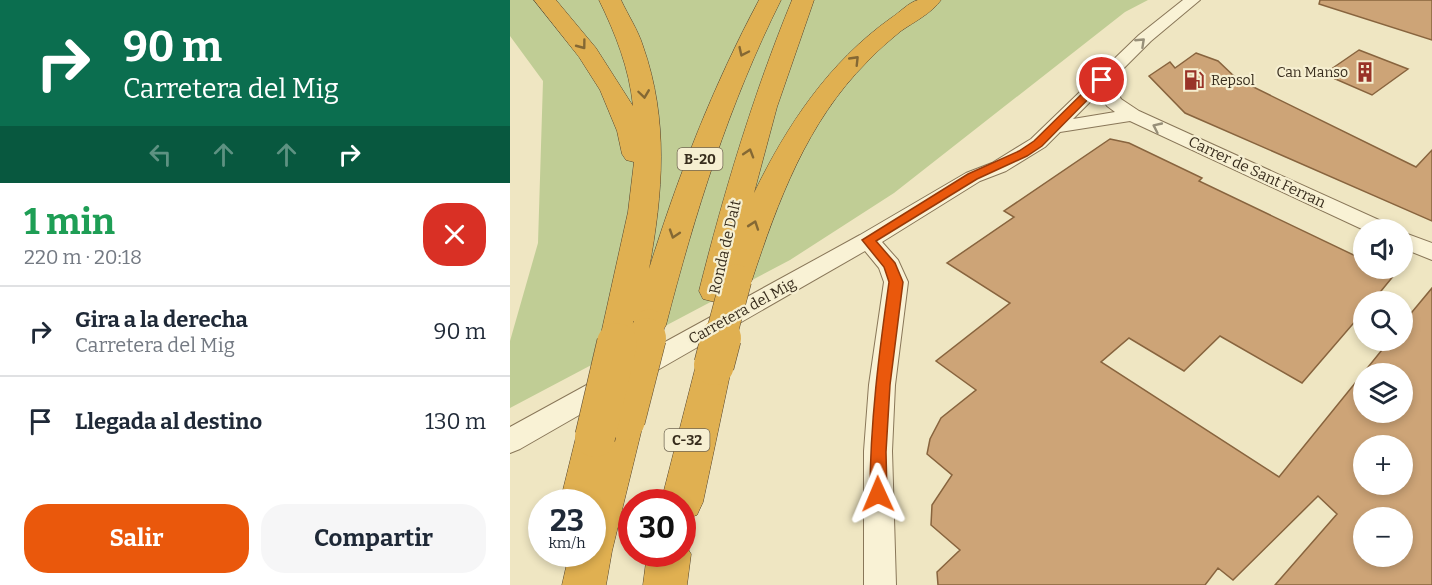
<!DOCTYPE html>
<html lang="es">
<meta charset="utf-8">
<style>
:root{--surface:#fff;--page:#f6f6f7;--text:#1f2937;--muted:#747a83;--line:#e0e1e3;--accent:#ea580c}
body{margin:0;font-family:Bitter,serif;background:var(--page);color:var(--text);height:100vh;display:flex;flex-direction:column;font-size:22px;white-space:nowrap}
*{box-sizing:border-box;margin:0}
p{font-size:20px;color:var(--muted)}
.icon{flex:none;width:33px;height:33px;fill:none;stroke:currentColor;stroke-width:2;stroke-linecap:round;stroke-linejoin:round}
.map{position:relative;flex:1;overflow:hidden}
.panel{display:flex;flex-direction:column;background:var(--surface);width:510px}
.panel>*{flex:none}
.hud{background:#0b6e4f;color:#fff;overflow:hidden}
.controls{position:absolute;left:843px;top:219px;display:grid;gap:12px}
.controls a{display:grid;place-items:center;width:60px;height:60px;border-radius:50%;background:var(--surface);box-shadow:0 3px 9px #0003;font-size:30px}
.speed{position:absolute;left:18px;top:489px;display:flex;gap:12px;font-size:30px;font-weight:700;text-align:center}
.speed>*{display:grid;place-content:center;width:78px;height:78px;border-radius:50%;background:var(--surface);box-shadow:0 3px 9px #0003;line-height:1}
.speed small{font-size:15px;font-weight:400}
.speed .limit{border:9px solid #d22;background:#fff;color:#111}
.pin{position:absolute;display:grid;place-items:center;width:51px;height:51px;color:#fff;margin:-26px;border:3px solid #fff;border-radius:50%;box-shadow:0 2px 6px #0007}
.me{position:absolute;width:66px;margin:-33px;rotate:359deg;stroke-linejoin:round;filter:drop-shadow(0 0 4px #0008)}
.turn{display:flex;align-items:center;gap:21px;height:126px;padding:0 24px;font-size:27px}
.turn .icon{width:78px;height:78px;stroke-width:2.5}
.turn b{display:block;font-size:42px;line-height:51px}
.lanes{display:flex;align-items:center;height:57px;padding:0 24px;background:#0003;justify-content:center;gap:30px;direction:ltr}
.lanes .off{opacity:.35}
.round{display:grid;place-items:center;flex:none;width:63px;height:63px;border-radius:24px;background:var(--page)}
.headline{display:flex;align-items:center;justify-content:space-between;height:102px;padding:0 24px}
h1{font-size:36px;font-weight:700;line-height:45px;color:#1e9e55}
.cta{display:flex;gap:12px;margin-top:auto;padding:12px 24px}
.cta a{flex:1;height:69px;border-radius:24px;background:var(--accent);color:#fff;font-size:24px;font-weight:700;line-height:69px;text-align:center}
.cta a+a{background:var(--page);color:var(--text)}
ul{padding:0;list-style:none}
li{display:flex;align-items:center;gap:18px;height:90px;padding:0 24px;border-top:2px solid var(--line)}
li div{flex:1}
li b{display:block;font-size:22px}
li em{font-style:normal}
main{display:flex;flex:1;min-height:0}
.map>svg:first-child{display:block}
</style>
<main>
<section class="panel">
<div class="hud">
<div class="turn"><svg class="icon" aria-label="right" viewBox="0 0 24 24"><path d="M7 20v-9h11M14 6l5 5-5 5"/></svg><div><b>90 m</b>Carretera del Mig</div></div>
<div class="lanes"><svg class="icon off" aria-label="left" viewBox="0 0 24 24"><path d="M17 20v-9H6M10 6l-5 5 5 5"/></svg><svg class="icon off" aria-label="ahead" viewBox="0 0 24 24"><path d="M12 20V5M6 11l6-6 6 6"/></svg><svg class="icon off" aria-label="ahead" viewBox="0 0 24 24"><path d="M12 20V5M6 11l6-6 6 6"/></svg><svg class="icon" aria-label="right" viewBox="0 0 24 24"><path d="M7 20v-9h11M14 6l5 5-5 5"/></svg></div>
</div>
<div class="headline"><div><h1>1 min</h1><p>220 m · 20:18</p></div><a class="round" style="background:#d93025;color:#fff"><svg class="icon" aria-label="close" viewBox="0 0 24 24"><path d="M6 6l12 12M18 6L6 18"/></svg></a></div>
<ul>
<li><svg class="icon" aria-label="right" viewBox="0 0 24 24"><path d="M7 20v-9h11M14 6l5 5-5 5"/></svg><div><b>Gira a la derecha</b><p>Carretera del Mig</p></div><em>90 m</em></li>
<li><svg class="icon" aria-label="arrive" viewBox="0 0 24 24"><path d="M6 21V4h12l-3 4 3 4H6"/></svg><div><b>Llegada al destino</b></div><em>130 m</em></li>
</ul>
<div class="cta"><a>Salir</a><a>Compartir</a></div>
</section>
<div class="map">
<svg width="922" height="585" viewBox="0 0 922 585">
<rect width="100%" height="100%" fill="#efe6c2"/>
<polygon fill="#c0cd95" points="0,0 638,0 615,12 384,193 280,260 0,408 0,341 28,243 33,81 0,36"/>
<g fill="#cda477" stroke="#88643e" stroke-width="1.5" fill-rule="evenodd">
<polygon points="810,0 922,0 922,40 809,4"/>
<polygon points="849,50 898,69 862,95 814,74"/>
<polygon points="686,53 708,61 727,79 906,167 922,150 922,221 675,113 639,76 660,62 665,68"/>
<path d="M600,139L619,143L692,178L689,181L854,260V268H872L885,274L862,302H854V311L792,383L710,336L674,371L619,338L591,362L769,477L880,340H892V324L922,288V585H765L827,514L808,496L723,580L708,568L695,585H428L427,572L450,550L421,525L422,505L442,475L417,454L420,439L431,418L466,390L426,361L500,303L437,263L504,217L494,211ZM854,374H892V412H854ZM854,446H892V484H854ZM854,518H892V556H854Z"/>
</g>
<g fill="none" stroke-linecap="round" stroke-linejoin="round">
<g stroke="#897759" stroke-width="2">
<g id="minor">
<path d="M673,0H690L641,41L601,81L611,99L629,111L880,225L883,230H854L620,121L550,132L535,147L496,171L470,181L372,242L388,260L398,282L385,385L382,451L386,585H354V451L359,385L374,282L369,268L355,251L10,449L0,453V427L350,235L456,173L482,163L521,139L629,35ZM589,93L597,106L605,112L563,119Z"/>
<polygon points="892,232 922,243 922,260 892,248"/>
</g>
</g>
<g stroke="#56452d" stroke-width="1">
<g id="highway">
<path d="M24,0H46L86,48L123,106C119,68 106,35 89,0H111C118,15 128,30 133,46C159,120 153,193 139,269C168,176 203,86 249,0H271C219,104 185,213 156,325L151,334L139,337L126,333L119,352L107,356L95,352L89,343L118,212L124,162L116,160L112,154L107,131L90,90L69,57Z"/>
<path d="M282,0H304L267,107L244,193C277,125 319,62 381,18C389,13 399,2 408,0C414,0 423,0 431,0C422,13 404,22 391,31C379,41 367,51 357,62C297,122 268,201 242,280L237,288L222,290L217,299L205,302L193,299L189,291C214,192 243,95 282,0Z"/>
<polygon points="204,351 217,355 222,365 193,502 187,515 172,520 172,502 151,502 186,365 191,355"/>
<polygon points="115,405 129,409 134,420 102,551 96,585 52,585 59,554 82,554 82,502 50,502 66,437 71,426 85,421 95,424 101,409"/>
<polygon points="172,539 181,554 177,585 133,585 137,554 172,554"/>
</g>
</g>
<use href="#minor" fill="#f9f2d5" fill-rule="evenodd"/>
<use href="#highway" fill="#e0b051" fill-rule="evenodd"/>
<g stroke="#56452d" stroke-width="32" stroke-linecap="butt">
<g id="highway-bridge-far1">
<polyline points="135,340 139,325"/>
<polyline points="210,340 226,280"/>
</g>
</g>
<g stroke="#56452d" stroke-width="41" stroke-linecap="butt">
<g id="highway-bridge">
<polyline points="204,365 211,338"/>
<polyline points="115,420 136,338"/>
<polyline points="85,437 107,343"/>
</g>
</g>
<use href="#highway-bridge-far1" stroke="#e0b051" stroke-width="31"/>
<use href="#highway-bridge" stroke="#e0b051" stroke-width="40"/>
</g>
<defs><path id="oneway-chevron" d="M-2-3.5L2.5 0L-2 3.5" fill="none" stroke-width="1.6" stroke-linecap="round" stroke-linejoin="round" transform="scale(1.5)"/></defs>
<g stroke="#989079">
<use href="#oneway-chevron" transform="translate(631 42) rotate(-43)"/>
<use href="#oneway-chevron" transform="translate(647 127) rotate(-155)"/>
</g>
<g stroke="#846834">
<use href="#oneway-chevron" transform="translate(72 45) rotate(53)"/>
<use href="#oneway-chevron" transform="translate(233 52) rotate(115)"/>
<use href="#oneway-chevron" transform="translate(345 60) rotate(-46)"/>
<use href="#oneway-chevron" transform="translate(134 94) rotate(82)"/>
<use href="#oneway-chevron" transform="translate(239 153) rotate(-73)"/>
<use href="#oneway-chevron" transform="translate(244 225) rotate(-71)"/>
<use href="#oneway-chevron" transform="translate(164 234) rotate(108)"/>
</g>
<path fill="#ea580c" stroke="#983908" stroke-width="1.5" d="M588,78L597,80L532,146L517,156L467,179L366,241L385,263L393,282L380,385L376,452L377,494L374,500L368,502L362,500L360,494C360,423 369,353 379,282L374,267L352,240L458,174L509,151L524,141Z"/>
<defs>
<g id="building-bare" transform="scale(1.62)"><path d="M-4-6H4V6H1V3H-1V6H-4ZM-2.5-4.3h1.7v1.8h-1.7ZM.8-4.3h1.7v1.8H.8ZM-2.5-1h1.7V.8h-1.7ZM.8-1h1.7V.8H.8Z" fill="#993328" stroke="#f6efd1" stroke-width="2.5" paint-order="stroke"/></g>
<g id="fuel-bare" transform="scale(1.62)"><path d="M-5.5-6h7V0h2V4h1.3V-2.5L3-4.5l.8-.8L6-3V5H2.5V1h-1V6h-7ZM-4.2-4.7v3.2H.2V-4.7Z" fill="#993328" stroke="#f6efd1" stroke-width="2.5" paint-order="stroke"/></g>
</defs>
<g fill-rule="evenodd">
<use href="#building-bare" x="855" y="72"/>
<use href="#fuel-bare" x="684" y="80"/>
</g>
<g text-anchor="middle" stroke-width="4.5" stroke-linejoin="round" paint-order="stroke">
<g font-size="14" fill="#382d1d" stroke="#f6efd1" text-anchor="end">
<text x="838" y="77">Can Manso</text>
<text x="701" y="85" text-anchor="start">Repsol</text>
</g>
<g fill="#f6efd1" stroke="#716753" stroke-width="1.5">
<rect x="167.5" y="148" width="45" height="22" rx="4.5"/>
<rect x="154.5" y="429" width="45" height="22" rx="4.5"/>
</g>
<g font-size="14" font-weight="bold" fill="#382d1d">
<text x="190" y="164">B-20</text>
<text x="177" y="445">C-32</text>
</g>
<g font-size="15" fill="#382d1d" stroke="#f6efd1">
<text transform="translate(747 172) rotate(25)" y="5">Carrer de Sant Ferran</text>
<text transform="translate(215 247) rotate(-77)" y="5">Ronda de Dalt</text>
<text transform="translate(232 311) rotate(-29)" y="5">Carretera del Mig</text>
</g>
</g>
</svg>
<div class="controls">
<a><svg class="icon" aria-label="sound" viewBox="0 0 24 24"><path d="M4 9h4l5-4v14l-5-4H4zM17 9q2 3 0 6"/></svg></a>
<a><svg class="icon" aria-label="search" viewBox="0 0 24 24"><circle cx="10" cy="10" r="6"/><path d="M15 15l6 6"/></svg></a>
<a><svg class="icon" aria-label="layers" viewBox="0 0 24 24"><path d="M12 4l9 5-9 5-9-5zM3 14l9 5 9-5"/></svg></a>
<a>+</a>
<a>−</a>
</div>
<div class="speed"><div>23<small>km/h</small></div><div class="limit">30</div></div>
<div class="pin" style="left:592px;top:80px;background:#d93025"><svg class="icon" aria-label="arrive" viewBox="0 0 24 24"><path d="M6 21V4h12l-3 4 3 4H6"/></svg></div>
<svg class="me" style="left:368px;top:494px" viewBox="-20 -20 40 40"><path d="M0-17L14 15 0 8-14 15z" fill="#ea580c" stroke="#fff" stroke-width="4"/></svg>
</div>
</main>
